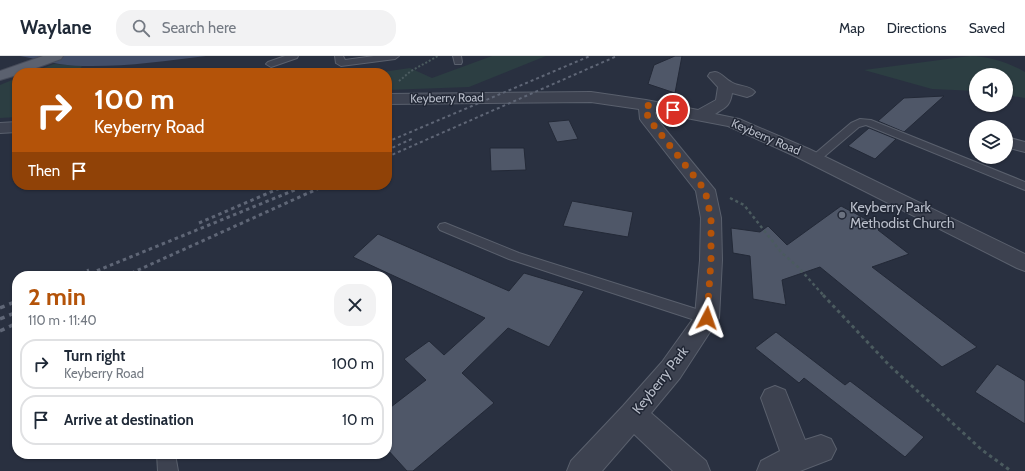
<!DOCTYPE html>
<meta charset="utf-8">
<style>
:root{--surface:#fff;--page:#f2f2f3;--text:#1f2937;--muted:#747a83;--line:#e0e1e3;--accent:#b45309}
body{margin:0;font-family:Cabin,sans-serif;background:var(--page);color:var(--text);height:100vh;display:flex;flex-direction:column;font-size:15px;white-space:nowrap}
*{box-sizing:border-box;margin:0}
p{font-size:13px;color:var(--muted)}
.icon{flex:none;width:22px;height:22px;fill:none;stroke:currentColor;stroke-width:2;stroke-linecap:round;stroke-linejoin:round}
.map{position:relative;flex:1;overflow:hidden}
.drawer{position:absolute;left:12px;top:215px;width:380px;height:188px;display:flex;flex-direction:column;background:var(--surface);border-radius:16px;box-shadow:0 1px 3px #0004}
.drawer>*{flex:none}
.guide{position:absolute;left:12px;top:12px;width:380px;height:122px;border-radius:16px;box-shadow:0 1px 3px #0004;background:#b45309;color:#fff;overflow:hidden}
.buttons{position:absolute;left:969px;top:12px;display:grid;gap:8px}
.buttons a{display:grid;place-items:center;width:44px;height:44px;border-radius:50%;background:var(--surface);box-shadow:0 1px 3px #0004;font-size:20px}
.pin{position:absolute;display:grid;place-items:center;width:34px;height:34px;color:#fff;margin:-17px;border:2px solid #fff;border-radius:50%;box-shadow:0 1px 4px #0007}
.me{position:absolute;width:44px;margin:-22px;rotate:4deg;stroke-linejoin:round;filter:drop-shadow(0 0 3px #0008)}
.turn{display:flex;align-items:center;gap:14px;height:84px;padding:0 16px;font-size:18px}
.turn .icon{width:52px;height:52px;stroke-width:2.5}
.turn b{display:block;font-size:28px;line-height:34px}
.then{display:flex;align-items:center;height:38px;padding:0 16px;background:#0003;gap:8px;font-size:15px}
.round{display:grid;place-items:center;flex:none;width:42px;height:42px;border-radius:16px;background:var(--page)}
.headline{display:flex;align-items:center;justify-content:space-between;height:68px;padding:0 16px}
h1{font-size:24px;font-weight:700;line-height:30px;color:var(--accent)}
ul{padding:0;list-style:none}
li{display:flex;align-items:center;gap:12px;height:50px;margin:0 8px 6px;padding:0 8px;border:2px solid var(--line);border-radius:16px}
li div{flex:1}
li b{display:block;font-size:15px}
li em{font-style:normal}
header{display:flex;align-items:center;gap:24px;box-sizing:border-box;height:56px;padding:0 20px;background:var(--surface);border-bottom:1px solid var(--line)}
header strong{font-size:19px}
nav{display:flex;gap:22px;margin-inline-start:auto;font-size:14px}
.search{width:280px;height:36px;background:var(--page);display:flex;align-items:center;gap:10px;box-sizing:border-box;padding:0 14px;border-radius:16px;color:var(--muted);font-size:15px}
.map>svg:first-child{display:block}
</style>
<header>
<strong>Waylane</strong>
<div class="search"><svg class="icon" aria-label="search" viewBox="0 0 24 24"><circle cx="10" cy="10" r="6"/><path d="M15 15l6 6"/></svg>Search here</div>
<nav><a>Map</a><a>Directions</a><a>Saved</a></nav>
</header>
<div class="map">
<svg width="1025" height="415" viewBox="0 0 1025 415">
<rect width="100%" height="100%" fill="#293040"/>
<g fill="#2c3e42">
<polygon points="492,0 546,0 469,31 387,34 387,17 376,17 410,12 432,22"/>
<path d="M970,0C989,0 1009,7 1025,16V42L1006,39V19H976V35L932,33L864,14Z"/>
<polygon points="54,8 82,10 77,17 31,17"/>
<polygon points="17,22 17,61 0,62 0,29"/>
</g>
<path fill="#424e69" d="M20,0H206C165,5 124,11 83,10C62,10 41,4 20,0Z"/>
<g fill="#4f5768" stroke="#232937">
<polygon points="675,0 682,0 675,37 648,28 654,9"/>
<polygon points="944,40 904,76 878,65 904,42"/>
<polygon points="569,64 578,83 557,86 548,66"/>
<polygon points="869,72 896,83 875,103 848,90"/>
<polygon points="490,92 524,92 526,114 491,115"/>
<polygon points="572,145 633,156 628,181 563,170"/>
<polygon points="841,150 881,171 878,174 909,198 872,211 977,291 942,311 820,211 782,224 786,249 753,243 750,200 733,197 731,172 760,176 768,170 787,189"/>
<polygon points="378,178 509,235 524,217 584,235 549,291 508,272 462,317 494,347 413,415 407,415 387,393 387,354 426,324 404,303 429,285 444,299 485,262 353,201"/>
<polygon points="776,276 845,329 850,325 924,381 905,401 804,322 799,327 755,292"/>
<polygon points="997,308 1025,325 1025,368 975,336"/>
</g>
<g fill="none" stroke-linecap="round" stroke-linejoin="round">
<g stroke="#5a606d" stroke-width="2">
<g id="lane">
<polygon points="285,0 298,0 297,2 274,10 271,11 266,8 268,6"/>
<polygon points="335,0 343,0 345,4 374,0 399,0 395,3 341,10 336,7"/>
<polygon points="453,0 461,0 462,6 461,8 455,8"/>
<polygon points="860,63 871,64 1025,126 1025,134 866,69 859,71 819,105 811,105 809,103 811,101 851,67"/>
<polygon points="445,167 519,197 712,258 715,262 712,266 707,268 509,203 440,174 438,171 440,168"/>
<polygon points="157,398 175,398 178,415 158,415"/>
</g>
</g>
<g stroke="#5a606d" stroke-width="2">
<g id="street">
<path d="M715,16C722,17 725,23 731,26C738,31 750,29 755,36L752,39L747,41L732,37C730,50 726,51 715,58L739,63L809,93L1025,198V215L1017,212L797,101L728,70L655,56L656,62L715,134L721,162L722,204L719,262L680,322L651,357L706,405L710,415H673L634,378L602,415H567L571,405L623,350L662,306L695,260L700,204L701,162L696,135L642,66L640,63L639,53L591,46L387,48V38L591,36L646,44L698,54L716,44L718,31L708,20L710,17Z"/>
<polygon points="17,66 17,76 0,77 0,67"/>
<polygon points="1006,81 1025,86 1025,96 1006,91"/>
<polygon points="775,330 785,334 805,384 821,379 831,383 836,393 831,403 800,415 757,415 761,405 780,395 761,342 765,334"/>
</g>
</g>
<g stroke="#464b59" stroke-width="2">
<polygon id="primary" points="43,0 63,0 61,3 22,17 17,17 17,19 0,24 0,15"/>
</g>
<polyline stroke="#4b5b5f" stroke-width="2" stroke-dasharray="2 2" stroke-linecap="butt" points="399,25 411,15 438,0"/>
<polyline stroke="#4b5b5f" stroke-width="2.5" stroke-dasharray="3 3" stroke-linecap="butt" points="730,142 744,149 781,196 799,212 824,240"/>
<polyline stroke="#4b5b5f" stroke-width="3" stroke-dasharray="3.5 3.5" stroke-linecap="butt" points="823,239 890,310 982,394 1011,415"/>
<use href="#lane" fill="#3d4250" fill-rule="evenodd"/>
<use href="#street" fill="#3d4250" fill-rule="evenodd"/>
<use href="#primary" fill="#5b616f" fill-rule="evenodd"/>
<g stroke="#5f6676" stroke-width="2" stroke-dasharray="3 3" stroke-linecap="butt">
<polyline points="387,86 590,0"/>
<polyline points="387,94 414,82"/>
<polyline points="387,101 617,0"/>
</g>
<g stroke="#5f6676" stroke-width="3" stroke-dasharray="3.5 3.5" stroke-linecap="butt">
<polyline points="199,167 287,129"/>
<polyline points="74,220 89,214"/>
<polyline points="84,220 307,129"/>
<polyline points="125,220 326,129"/>
</g>
<g stroke="#5f6676" stroke-width="3.5" stroke-dasharray="5 5" stroke-linecap="butt">
<polyline points="0,252 17,245"/>
<polyline points="0,263 17,256"/>
<polyline points="0,275 17,267"/>
</g>
</g>
<g fill="none" stroke-linecap="round" stroke-linejoin="round">
<polyline stroke="#b45309" stroke-width="7" stroke-dasharray="0 12.6" points="673,54 646,49 648,62 705,134 711,162 711,204 707,262"/>
</g>
<circle fill="#6b7280" stroke="#212735" stroke-width="1.5" cx="842" cy="159" r="4"/>
<g text-anchor="middle" stroke-width="3" stroke-linejoin="round" paint-order="stroke">
<g font-size="12" fill="#b9beca" stroke="#212735">
<text transform="translate(447 42) rotate(-1)" y="4">Keyberry Road</text>
<text transform="translate(766 81) rotate(23)" y="4">Keyberry Road</text>
</g>
<g font-size="14" fill="#b9beca" stroke="#212735" text-anchor="start">
<text x="850" y="156">Keyberry Park<tspan x="850" dy="16">Methodist Church</tspan></text>
</g>
<g font-size="14" fill="#b9beca" stroke="#212735">
<text transform="translate(660 324) rotate(-52)" y="5">Keyberry Park</text>
</g>
</g>
</svg>
<div class="buttons">
<a><svg class="icon" aria-label="sound" viewBox="0 0 24 24"><path d="M4 9h4l5-4v14l-5-4H4zM17 9q2 3 0 6"/></svg></a>
<a><svg class="icon" aria-label="layers" viewBox="0 0 24 24"><path d="M12 4l9 5-9 5-9-5zM3 14l9 5 9-5"/></svg></a>
</div>
<div class="pin" style="left:673px;top:54px;background:#d93025"><svg class="icon" aria-label="arrive" viewBox="0 0 24 24"><path d="M6 21V4h12l-3 4 3 4H6"/></svg></div>
<svg class="me" style="left:707px;top:262px" viewBox="-20 -20 40 40"><path d="M0-17L14 15 0 8-14 15z" fill="#b45309" stroke="#fff" stroke-width="4"/></svg>
<div class="guide">
<div class="turn"><svg class="icon" aria-label="right" viewBox="0 0 24 24"><path d="M7 20v-9h11M14 6l5 5-5 5"/></svg><div><b>100 m</b>Keyberry Road</div></div>
<div class="then">Then<svg class="icon" aria-label="arrive" viewBox="0 0 24 24"><path d="M6 21V4h12l-3 4 3 4H6"/></svg></div>
</div>
<section class="drawer">
<div class="headline"><div><h1>2 min</h1><p>110 m · 11:40</p></div><a class="round"><svg class="icon" aria-label="close" viewBox="0 0 24 24"><path d="M6 6l12 12M18 6L6 18"/></svg></a></div>
<ul>
<li><svg class="icon" aria-label="right" viewBox="0 0 24 24"><path d="M7 20v-9h11M14 6l5 5-5 5"/></svg><div><b>Turn right</b><p>Keyberry Road</p></div><em>100 m</em></li>
<li><svg class="icon" aria-label="arrive" viewBox="0 0 24 24"><path d="M6 21V4h12l-3 4 3 4H6"/></svg><div><b>Arrive at destination</b></div><em>10 m</em></li>
</ul>
</section>
</div>
